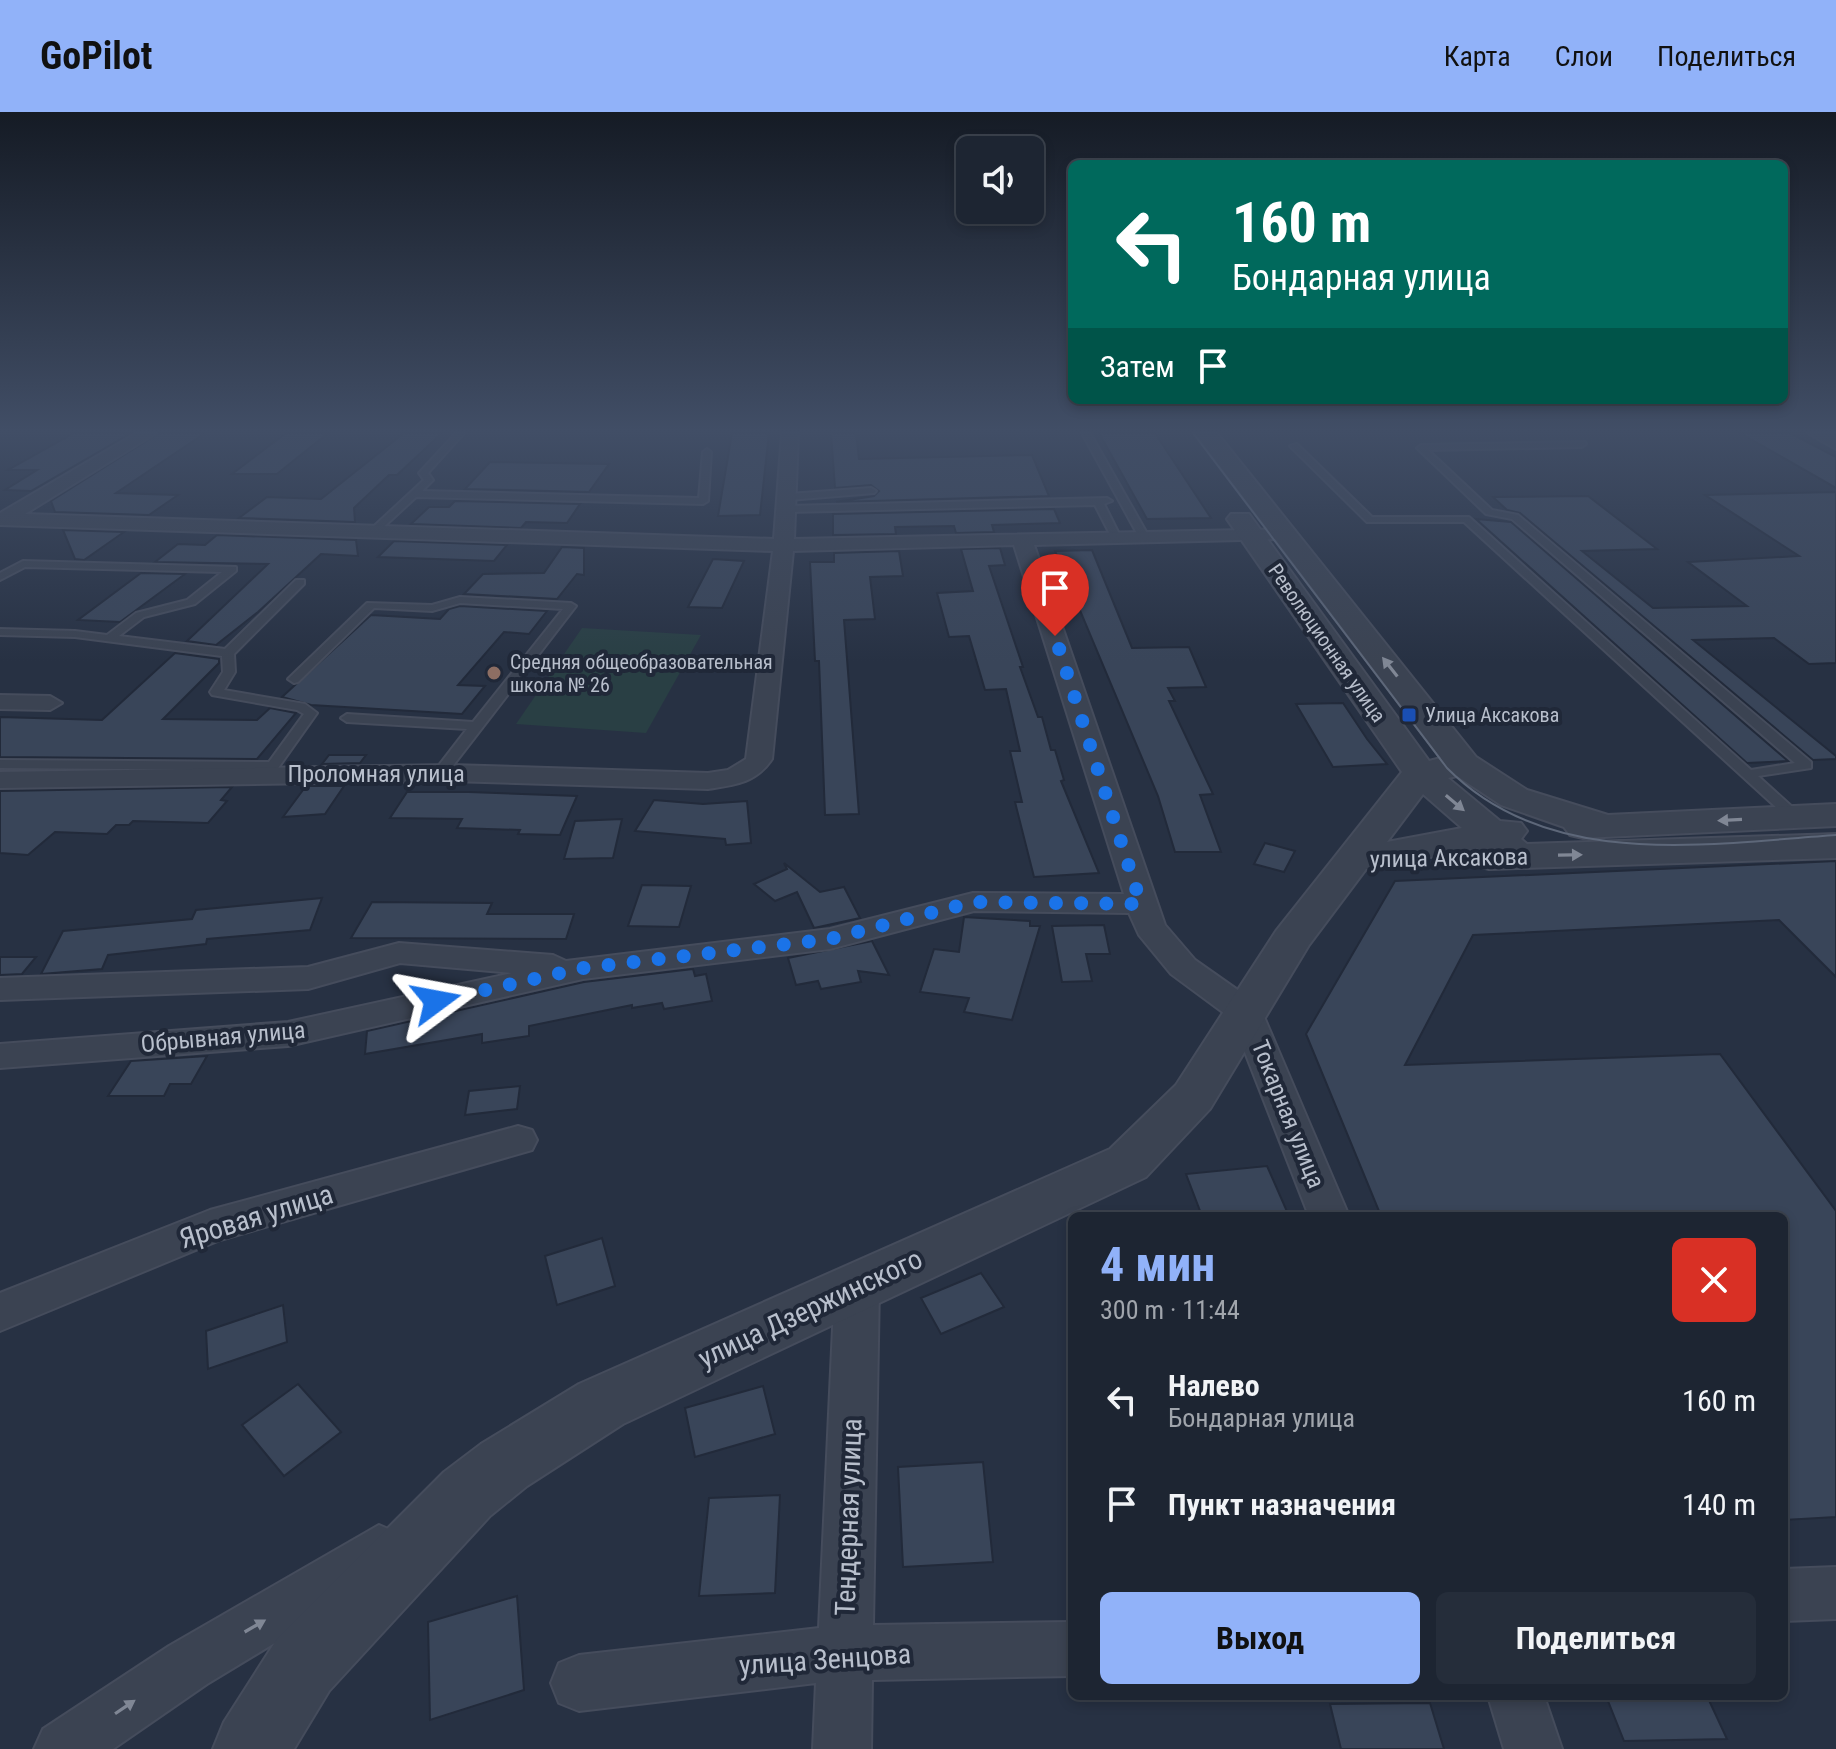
<!DOCTYPE html>
<html lang="ru">
<meta charset="utf-8">
<style>
:root{--surface:#1d2532;--page:#252d3a;--text:#f1f3f6;--muted:#a0a5ac;--line:#3b424d;--accent:#91b2f9}
body{margin:0;font-family:"Roboto Condensed",sans-serif;background:var(--page);color:var(--text);height:100vh;display:flex;flex-direction:column;font-size:30px;white-space:nowrap}
*{box-sizing:border-box;margin:0}
p{font-size:26px;color:var(--muted)}
.icon{flex:none;width:44px;height:44px;fill:none;stroke:currentColor;stroke-width:2;stroke-linecap:round;stroke-linejoin:round}
.map{position:relative;flex:1;overflow:hidden}
.drawer{position:absolute;left:1068px;top:1100px;width:720px;height:488px;display:flex;flex-direction:column;background:var(--surface);border-radius:12px;box-shadow:0 4px 12px #0003,0 0 0 2px var(--line)}
.drawer>*{flex:none}
.top-card{position:absolute;left:1068px;top:48px;width:720px;height:244px;border-radius:12px;box-shadow:0 4px 12px #0003,0 0 0 2px var(--line);background:#00695c;color:#fff;overflow:hidden}
.fabs{position:absolute;left:956px;top:24px;display:grid;gap:16px}
.fabs a{display:grid;place-items:center;width:88px;height:88px;border-radius:12px;background:var(--surface);box-shadow:0 4px 12px #0003,0 0 0 2px var(--line);font-size:40px}
.pin{position:absolute;display:grid;place-items:center;width:68px;height:68px;color:#fff;margin:-82px -34px;border-radius:50% 50% 50% 0;rotate:-45deg;box-shadow:0 0 8px #0007}
.pin .icon{rotate:45deg}
.me{position:absolute;width:88px;margin:-44px;rotate:77deg;stroke-linejoin:round;filter:drop-shadow(0 0 6px #0008)}
.turn{display:flex;align-items:center;gap:28px;height:168px;padding:0 32px;font-size:36px}
.turn .icon{width:104px;height:104px;stroke-width:2.5}
.turn b{display:block;font-size:56px;line-height:68px}
.then{display:flex;align-items:center;height:76px;padding:0 32px;background:#0003;gap:16px;font-size:30px}
.round{display:grid;place-items:center;flex:none;width:84px;height:84px;border-radius:12px;background:var(--page)}
.overview{display:flex;align-items:center;justify-content:space-between;height:136px;padding:0 32px}
h1{font-size:48px;font-weight:700;line-height:60px;color:var(--accent)}
.primary-button{display:flex;gap:16px;margin-top:auto;padding:16px 32px}
.primary-button a{flex:1;height:92px;border-radius:12px;background:var(--accent);color:#111;font-size:32px;font-weight:700;line-height:92px;text-align:center}
.primary-button a+a{background:var(--page);color:var(--text)}
ul{padding:0;list-style:none}
li{display:flex;align-items:center;gap:24px;height:104px;padding:0 32px}
li div{flex:1}
li b{display:block;font-size:30px}
li em{font-style:normal}
header{display:flex;align-items:center;gap:48px;box-sizing:border-box;height:112px;padding:0 40px;background:var(--accent);color:#111}
header strong{font-size:38px}
nav{display:flex;gap:44px;margin-inline-start:auto;font-size:28px}
.map>svg:first-child{display:block}
</style>
<header>
<strong>GoPilot</strong>
<nav><a>Карта</a><a>Слои</a><a>Поделиться</a></nav>
</header>
<div class="map">
<svg width="1836" height="1637" viewBox="0 0 1836 1637">
<rect width="100%" height="100%" fill="#273143"/>
<polygon fill="#293f44" points="582,516 701,523 646,621 516,612"/>
<g fill="#394559" stroke="#222a3a" stroke-width="2">
<polygon points="74,321 131,321 31,379 5,378 37,358 8,358"/>
<polygon points="159,321 205,321 116,381 178,383 149,403 55,400 51,389"/>
<polygon points="286,321 328,321 277,362 232,362"/>
<polygon points="404,321 442,321 397,363 389,363 354,396 355,410 239,406 267,385 321,387"/>
<polygon points="732,321 769,321 760,403 718,404"/>
<polygon points="831,321 856,321 859,347 1032,343 1049,384 836,390 874,384 879,379 871,373 835,376"/>
<polygon points="1099,321 1155,321 1211,406 1147,407"/>
<polygon points="1740,321 1790,321 1836,345 1836,376"/>
<polygon points="490,350 609,352 589,380 465,377"/>
<polygon points="1836,380 1836,551 1809,552 1774,526 1693,528 1836,644 1836,647 1813,648 1520,401 1507,398 1493,385 1588,384 1657,437 1582,439 1653,496 1747,494 1688,450 1799,444 1705,383"/>
<polygon points="455,389 580,392 567,411 526,410 521,416 411,412 429,395 449,395"/>
<polygon points="1054,397 1060,411 992,413 994,420 956,421 954,414 895,415 896,422 833,423 833,402"/>
<polygon points="1476,407 1511,410 1788,649 1747,651"/>
<polygon points="63,418 124,420 84,448 75,447"/>
<polygon points="217,423 356,428 358,444 321,442 258,500 216,533 187,529 268,452 155,450 178,432 205,433"/>
<polygon points="394,429 507,433 494,449 378,445"/>
<polygon points="562,435 584,436 584,463 577,462 557,487 464,482 483,462 544,461"/>
<polygon points="1000,436 1005,453 989,454 1023,555 1020,555 1038,605 1042,605 1051,638 1055,638 1064,668 1061,669 1099,761 1034,765 1015,690 1022,690 1010,639 1020,639 1006,577 985,578 969,524 949,525 937,481 973,479 961,437"/>
<polygon points="1092,438 1132,536 1189,535 1206,575 1168,576 1175,589 1169,589 1213,682 1200,683 1221,740 1175,740 1158,684 1055,439"/>
<polygon points="899,439 903,464 870,465 875,507 844,508 859,702 825,703 819,549 815,549 810,450 834,450 834,441"/>
<polygon points="713,447 744,449 722,496 688,495"/>
<polygon points="141,461 185,462 120,510 78,508"/>
<polygon points="460,494 547,499 529,522 504,520 458,573 485,574 462,602 311,593 282,585 371,503 440,507 449,497"/>
<polygon points="175,541 219,547 219,551 163,607 257,608 270,596 296,601 257,647 0,645 0,605 102,608"/>
<polygon points="1343,591 1367,627 1387,652 1333,655 1296,592"/>
<polygon points="329,643 366,643 360,651 322,652"/>
<polygon points="306,674 344,674 325,702 283,705"/>
<polygon points="232,675 221,688 227,689 208,711 133,709 129,713 116,713 107,722 55,720 28,743 0,741 0,679"/>
<polygon points="407,680 469,680 577,684 560,723 518,722 520,718 457,716 462,707 390,706"/>
<polygon points="654,688 703,692 747,689 751,731 726,733 725,727 635,719"/>
<polygon points="622,707 613,746 564,747 575,709"/>
<polygon points="1265,731 1295,739 1284,760 1254,752"/>
<polygon points="1836,749 1836,865 1779,808 1473,823 1405,953 1720,942 1836,1099 1836,1405 1784,1408 1784,1104 1381,1104 1306,922 1395,769"/>
<polygon points="784,751 820,780 844,775 860,806 814,816 797,780 775,789 754,772 787,757"/>
<polygon points="642,773 691,774 679,815 628,814"/>
<polygon points="322,786 310,818 207,827 206,832 108,843 102,857 41,862 63,819 192,807 196,798"/>
<polygon points="372,790 492,791 487,802 574,802 566,827 351,826"/>
<polygon points="964,805 1030,809 1030,814 1040,814 1012,908 964,900 969,886 920,880 934,837 959,840"/>
<polygon points="1104,813 1110,842 1086,842 1092,869 1062,870 1052,814"/>
<polygon points="872,829 889,863 858,859 861,870 821,877 818,869 796,873 788,846"/>
<polygon points="0,845 36,845 22,862 0,863"/>
<polygon points="693,857 695,864 706,862 712,889 664,897 662,891 632,896 632,893 529,914 529,924 482,931 482,922 365,942 367,919 584,870"/>
<polygon points="207,944 191,972 170,972 164,984 108,984 131,949"/>
<polygon points="520,974 517,997 465,1003 469,979"/>
<polygon points="1267,1054 1289,1104 1202,1104 1186,1062"/>
<polygon points="602,1126 615,1174 557,1193 545,1144"/>
<polygon points="981,1161 1004,1195 941,1222 921,1186"/>
<polygon points="283,1193 287,1230 208,1257 206,1219"/>
<polygon points="298,1272 341,1320 284,1364 242,1313"/>
<polygon points="763,1274 775,1322 695,1345 685,1296"/>
<polygon points="983,1350 993,1450 903,1455 898,1355"/>
<polygon points="780,1383 775,1481 699,1484 709,1386"/>
<polygon points="517,1484 524,1578 430,1608 428,1510"/>
<polygon points="1606,1584 1707,1584 1727,1627 1624,1629"/>
<polygon points="1430,1591 1444,1637 1341,1637 1330,1592"/>
</g>
<g fill="none" stroke-linecap="round" stroke-linejoin="round">
<g stroke="#454c5c" stroke-width="4">
<g id="service">
<polygon points="456,321 464,321 428,361 433,368 422,379 699,386 703,340 707,337 711,340 708,389 703,392 416,385 376,422 370,422 370,418 424,368 419,361"/>
<polygon points="1082,321 1090,321 1149,425 1147,427 1139,425"/>
<polygon points="1585,330 1586,332 1582,335 1428,338 1492,398 1518,403 1811,650 1811,656 1758,664 1800,702 1802,705 1800,708 1790,708 1464,410 1367,410 1290,334 1297,332 1372,405 1469,405 1751,658 1795,651 1512,407 1486,402 1417,336 1421,333"/>
<polygon points="871,376 876,379 874,381 789,388 784,385 789,382"/>
<polygon points="1107,386 1112,389 1104,392 1121,426 1119,428 1113,428 1095,393 788,400 783,397 788,394"/>
<polygon points="23,449 236,455 236,459 195,492 144,505 119,524 225,537 296,468 304,468 304,472 234,542 235,560 224,578 305,592 317,601 271,666 266,667 259,663 263,658 0,656 0,648 269,650 304,602 297,598 212,583 210,580 223,560 222,544 75,525 0,523 0,517 75,519 107,523 136,501 187,488 222,460 25,455 0,468 0,461"/>
<polygon points="460,485 571,491 576,494 445,664 440,665 433,661 467,617 347,610 341,606 347,602 473,610 563,497 460,491 432,499 374,496 298,570 294,571 288,567 367,491 432,493"/>
</g>
</g>
<g stroke="#454c5c" stroke-width="4">
<g id="minor">
<path d="M137,321H156L25,402L774,427L782,321H798L794,427L1292,417L1295,421L1292,425L1285,427L1034,433L1165,813L1195,848L1259,893L1349,1104H1309L1232,907L1171,862L1139,823L1129,801L974,799L830,837L583,867L288,934L0,956V932L288,910L512,861L400,851L308,877L0,888V866L308,855L399,831L553,843L566,849L830,817L973,781L1124,782L1014,433L793,439L772,647C756,671 735,673 708,677L451,669L0,676V660L451,653L708,661L728,658L746,647L773,439L0,413V401Z"/>
<polygon points="0,583 50,584 62,591 50,598 0,597"/>
<polygon points="518,1014 532,1018 537,1028 532,1038 220,1128 0,1219 0,1181 210,1098"/>
<polygon points="857,1155 872,1160 879,1173 873,1513 1072,1510 1072,1564 872,1568 871,1637 813,1637 816,1571 579,1599 559,1591 551,1571 559,1551 579,1543 819,1516 835,1173 842,1160"/>
<polygon points="379,1413 397,1421 405,1439 397,1457 207,1572 113,1637 34,1637 43,1617 169,1534"/>
<polygon points="1836,1455 1836,1507 1784,1509 1784,1457"/>
<polygon points="1488,1584 1544,1584 1562,1637 1504,1637"/>
</g>
</g>
<g stroke="#454c5c" stroke-width="4">
<g id="tertiary">
<path d="M1195,321H1217L1476,645L1527,678L1608,703L1836,692V714L1583,726L1570,723L1564,715L1501,693L1457,664L1448,666L1500,709L1521,711L1527,719L1521,727L1527,732L1836,722V746L1489,757L1475,753L1470,745L1478,736L1366,757L1309,833L1210,997L1146,1065L623,1312L527,1374L490,1404L329,1579L294,1637H213L224,1610L277,1527L444,1360L481,1332L579,1272L1110,1037L1176,973L1276,819L1402,660L1227,407L1231,402H1249L1429,649L1441,646ZM1423,682L1462,716L1387,730Z"/>
<polygon points="1808,321 1836,321 1836,337"/>
</g>
</g>
<use href="#service" fill="#3b4352" fill-rule="evenodd"/>
<use href="#minor" fill="#3b4352" fill-rule="evenodd"/>
<use href="#tertiary" fill="#3b4352" fill-rule="evenodd"/>
<path stroke="#5d6779" stroke-width="2" d="M1193,321L1447,656C1549,759 1705,732 1836,723"/>
</g>
<defs><path id="oneway-solid" d="M-6-.8H1V-3.2L6.5 0L1 3.2V.8H-6Z" transform="scale(2)"/></defs>
<g fill="#808795">
<use href="#oneway-solid" transform="translate(1390 555) rotate(-128)"/>
<use href="#oneway-solid" transform="translate(1455 691) rotate(40)"/>
<use href="#oneway-solid" transform="translate(1730 708) rotate(177)"/>
<use href="#oneway-solid" transform="translate(1570 743) rotate(-1)"/>
<use href="#oneway-solid" transform="translate(255 1514) rotate(-30)"/>
<use href="#oneway-solid" transform="translate(125 1595) rotate(-34)"/>
</g>
<linearGradient id="sky" x2="0" y2="1"><stop stop-color="#151b25"/><stop offset="0.58" stop-color="#414e66"/><stop offset="1" stop-color="#414e66" stop-opacity="0"/></linearGradient>
<rect width="1836" height="550" fill="url(#sky)"/>
<g fill="none" stroke-linecap="round" stroke-linejoin="round">
<polyline stroke="#1a73e8" stroke-width="14" stroke-dasharray="0 25.2" points="436,889 583,856 830,827 973,790 1141,792 1055,524"/>
</g>
<circle fill="#8d6e63" stroke="#202838" stroke-width="3" cx="494" cy="561" r="8"/>
<rect fill="#1a4fb4" stroke="#202838" stroke-width="3" x="1401" y="595" width="16" height="16" rx="4"/>
<g text-anchor="middle" stroke-width="8" stroke-linejoin="round" paint-order="stroke">
<g font-size="20" fill="#b8bfcc" stroke="#202838">
<text transform="translate(1327 531) rotate(55)" y="7">Революционная улица</text>
</g>
<g font-size="20" fill="#b8bfcc" stroke="#202838" text-anchor="start">
<text x="510" y="557">Средняя общеобразовательная<tspan x="510" dy="23">школа № 26</tspan></text>
<text x="1425" y="610">Улица Аксакова</text>
</g>
<g font-size="24" fill="#b8bfcc" stroke="#202838">
<text x="376" y="670">Проломная улица</text>
<text transform="translate(1449 746) rotate(-1)" y="8">улица Аксакова</text>
<text transform="translate(223 925) rotate(-5)" y="8">Обрывная улица</text>
<text transform="translate(1288 1002) rotate(68)" y="8">Токарная улица</text>
</g>
<g font-size="28" fill="#b8bfcc" stroke="#202838">
<text transform="translate(256 1104) rotate(-17)" y="10">Яровая улица</text>
<text transform="translate(810 1196) rotate(-25)" y="10">улица Дзержинского</text>
<text transform="translate(848 1405) rotate(-88)" y="10">Тендерная улица</text>
<text transform="translate(825 1547) rotate(-4)" y="10">улица Зенцова</text>
</g>
</g>
</svg>
<div class="fabs">
<a><svg class="icon" aria-label="sound" viewBox="0 0 24 24"><path d="M4 9h4l5-4v14l-5-4H4zM17 9q2 3 0 6"/></svg></a>
</div>
<div class="pin" style="left:1055px;top:524px;background:#d93025"><svg class="icon" aria-label="arrive" viewBox="0 0 24 24"><path d="M6 21V4h12l-3 4 3 4H6"/></svg></div>
<svg class="me" style="left:436px;top:889px" viewBox="-20 -20 40 40"><path d="M0-17L14 15 0 8-14 15z" fill="#1a73e8" stroke="#fff" stroke-width="4"/></svg>
<div class="top-card">
<div class="turn"><svg class="icon" aria-label="left" viewBox="0 0 24 24"><path d="M17 20v-9H6M10 6l-5 5 5 5"/></svg><div><b>160 m</b>Бондарная улица</div></div>
<div class="then">Затем<svg class="icon" aria-label="arrive" viewBox="0 0 24 24"><path d="M6 21V4h12l-3 4 3 4H6"/></svg></div>
</div>
<section class="drawer">
<div class="overview"><div><h1>4 мин</h1><p>300 m · 11:44</p></div><a class="round" style="background:#d93025;color:#fff"><svg class="icon" aria-label="close" viewBox="0 0 24 24"><path d="M6 6l12 12M18 6L6 18"/></svg></a></div>
<ul>
<li><svg class="icon" aria-label="left" viewBox="0 0 24 24"><path d="M17 20v-9H6M10 6l-5 5 5 5"/></svg><div><b>Налево</b><p>Бондарная улица</p></div><em>160 m</em></li>
<li><svg class="icon" aria-label="arrive" viewBox="0 0 24 24"><path d="M6 21V4h12l-3 4 3 4H6"/></svg><div><b>Пункт назначения</b></div><em>140 m</em></li>
</ul>
<div class="primary-button"><a>Выход</a><a>Поделиться</a></div>
</section>
</div>
